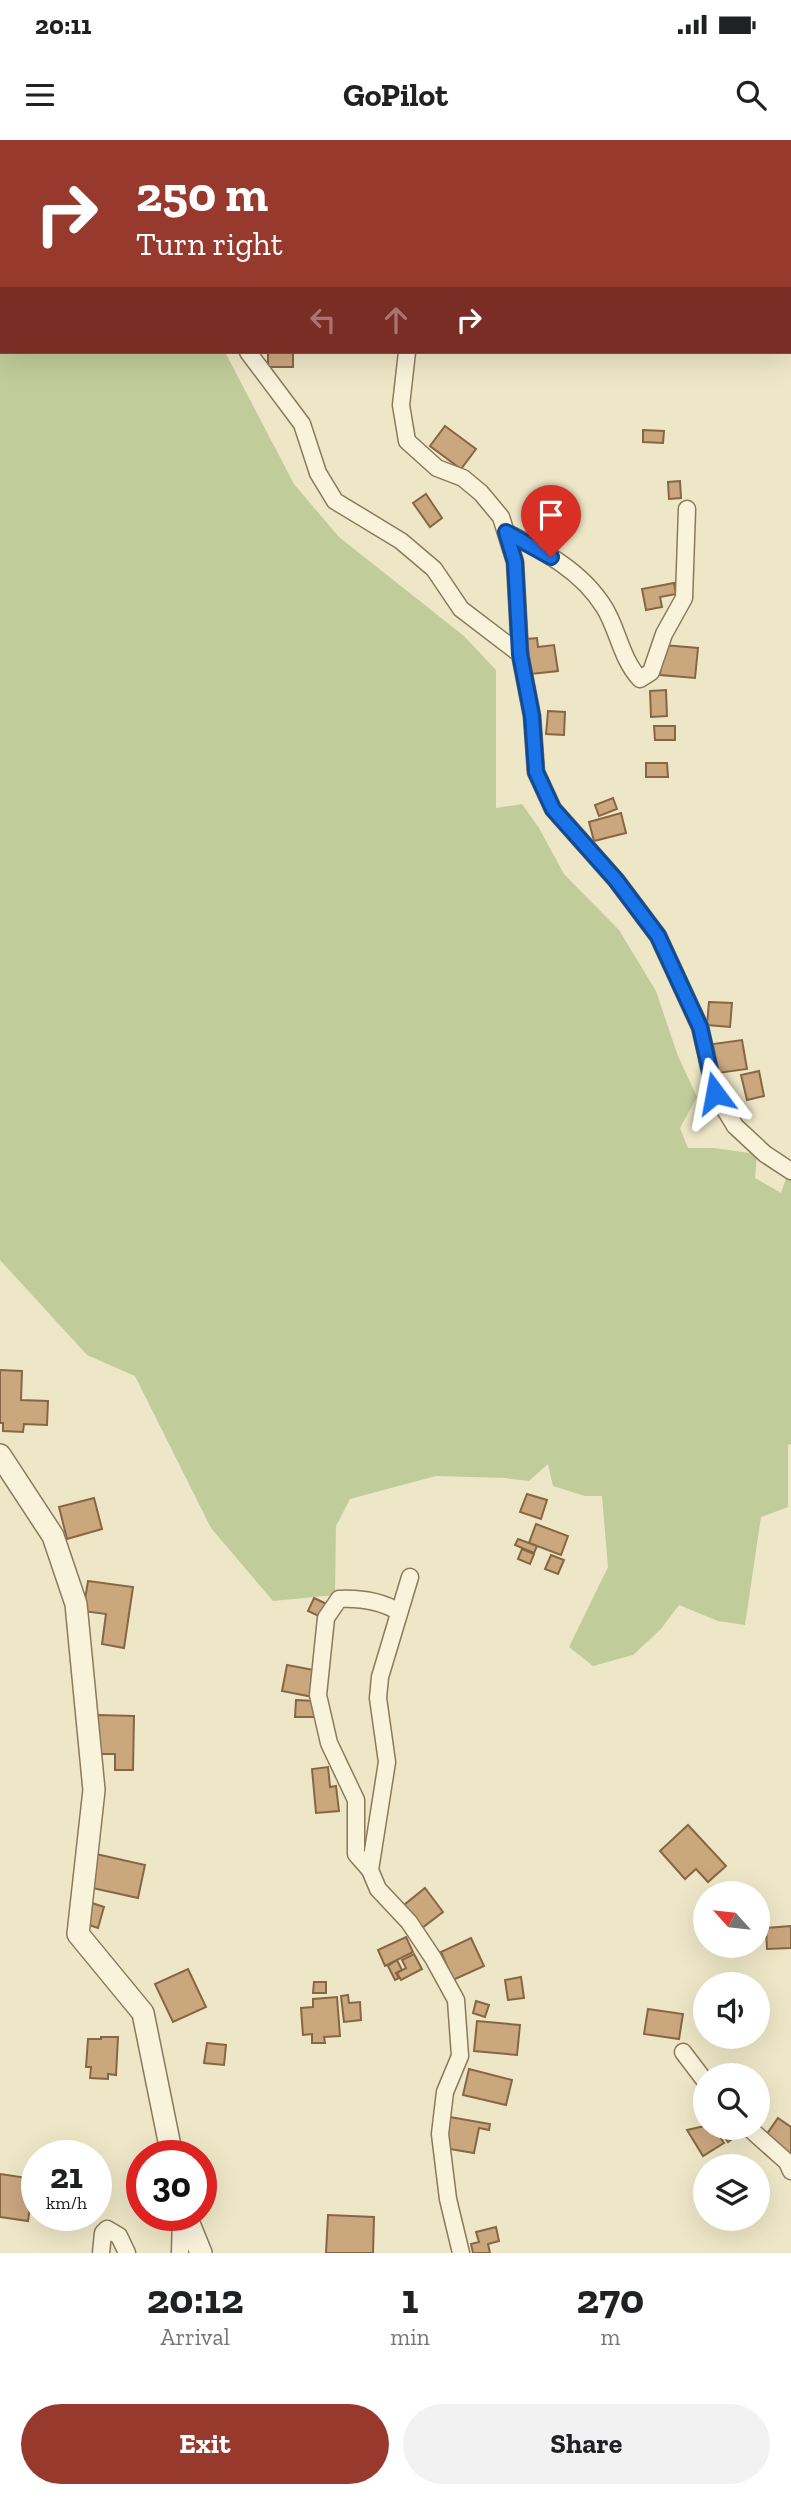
<!DOCTYPE html>
<style>
:root{--surface:#fff;--page:#f2f2f2;--text:#202124;--muted:#757577;--accent:#98392e}
body{margin:0;font-family:"Zilla Slab",serif;background:var(--page);color:var(--text);height:100vh;display:flex;flex-direction:column;font-size:26px;white-space:nowrap}
*{box-sizing:border-box;margin:0}
p{font-size:23px;color:var(--muted)}
.icon{flex:none;width:38px;height:38px;fill:none;stroke:currentColor;stroke-width:2;stroke-linecap:round;stroke-linejoin:round}
.map{position:relative;height:2113px;overflow:hidden}
.sheet{display:flex;flex-direction:column;background:var(--surface);flex:1}
.sheet>*{flex:none}
.top-card{position:absolute;left:0px;top:0px;width:791px;height:214px;box-shadow:0 7px 28px #0002;background:#98392e;color:#fff;overflow:hidden}
.needle{width:46px;rotate:297deg}
.fabs{position:absolute;left:693px;top:1741px;display:grid;gap:14px}
.fabs a{display:grid;place-items:center;width:77px;height:77px;border-radius:50%;background:var(--surface);box-shadow:0 7px 28px #0002;font-size:35px}
.speed{position:absolute;left:21px;top:2000px;display:flex;gap:14px;font-size:35px;font-weight:700;text-align:center}
.speed>*{display:grid;place-content:center;width:91px;height:91px;border-radius:50%;background:var(--surface);box-shadow:0 7px 28px #0002;line-height:1}
.speed small{font-size:18px;font-weight:400}
.speed .limit{border:10px solid #d22;background:#fff;color:#111}
.pin{position:absolute;display:grid;place-items:center;width:60px;height:60px;color:#fff;margin:-72px -30px;border-radius:50% 50% 50% 0;rotate:-45deg;box-shadow:0 0 7px #0007}
.pin .icon{rotate:45deg}
.me{position:absolute;width:77px;margin:-38px;rotate:347deg;stroke-linejoin:round;filter:drop-shadow(0 0 5px #0008)}
.turn{display:flex;align-items:center;gap:24px;height:147px;padding:0 21px;font-size:32px}
.turn .icon{width:91px;height:91px;stroke-width:2.5}
.turn b{display:block;font-size:49px;line-height:60px}
.lanes{display:flex;align-items:center;height:66px;padding:0 21px;background:#0003;justify-content:center;gap:35px;direction:ltr}
.lanes .off{opacity:.35}
.eta{display:flex;justify-content:space-evenly;align-items:center;height:119px;text-align:center}
.eta b{font-size:42px;font-weight:800;line-height:49px}
.cta{display:flex;gap:14px;margin-top:auto;padding:14px 21px}
.cta a{flex:1;height:80px;border-radius:42px;background:var(--accent);color:#fff;font-size:28px;font-weight:800;line-height:80px;text-align:center}
.cta a+a{background:var(--page);color:var(--text)}
.status{display:flex;justify-content:space-between;align-items:center;height:49px;padding:0 35px;background:var(--surface);direction:ltr}
.status svg{height:19px;fill:currentColor}
header{display:flex;justify-content:space-between;align-items:center;height:91px;padding:0 21px;background:var(--surface);font-size:32px;font-weight:800}
.map>svg:first-child{display:block}
</style>
<div class="status"><b>20:11</b><svg viewBox="0 0 49 12"><path d="M0 12V9h3v3zM5 12V6h3v6zM10 12V3h3v9zM15 12V0h3v12zM26 1h20v11H26zM47 4h2v5h-2z"/></svg></div>
<header><svg class="icon" aria-label="menu" viewBox="0 0 24 24"><path d="M4 6h16M4 12h16M4 18h16"/></svg>GoPilot<svg class="icon" aria-label="search" viewBox="0 0 24 24"><circle cx="10" cy="10" r="6"/><path d="M15 15l6 6"/></svg></header>
<div class="map">
<svg width="791" height="2113" viewBox="0 0 791 2113">
<rect width="100%" height="100%" fill="#eee7c7"/>
<polygon fill="#c1cc9b" points="0,0 61,2 2,2 2,212 225,212 294,344 339,397 464,496 496,530 496,668 522,664 539,688 564,734 619,790 656,851 678,916 697,957 680,988 688,1008 714,1008 757,1014 755,1038 781,1053 791,1024 791,1304 788,1305 788,1367 761,1377 745,1485 718,1481 679,1465 661,1489 633,1515 593,1526 569,1507 608,1427 602,1356 585,1356 553,1346 548,1324 529,1341 505,1338 436,1336 350,1359 336,1386 335,1455 273,1461 211,1388 135,1236 87,1215 0,1120"/>
<g fill="#cba77e" stroke="#886643" stroke-width="2">
<rect x="268" y="212" width="25" height="15"/>
<polygon points="445,286 476,309 461,329 430,306"/>
<polygon points="643,290 664,291 663,303 643,302"/>
<polygon points="680,341 681,358 669,359 668,342"/>
<polygon points="426,354 442,378 430,387 413,363"/>
<polygon points="674,443 676,454 660,457 662,467 646,470 642,449"/>
<polygon points="537,498 538,507 554,505 558,531 531,534 527,499"/>
<polygon points="663,505 698,508 695,538 660,535"/>
<polygon points="666,550 667,576 651,577 650,551"/>
<polygon points="548,571 565,572 564,595 546,594"/>
<polygon points="654,586 675,586 675,600 655,600"/>
<polygon points="646,623 667,623 668,637 646,637"/>
<polygon points="613,658 617,669 599,676 595,665"/>
<polygon points="621,673 626,693 594,701 589,682"/>
<polygon points="709,862 732,863 730,887 707,885"/>
<polygon points="742,900 747,929 718,933 713,904"/>
<polygon points="759,931 764,956 747,960 741,935"/>
<polygon points="0,1230 22,1231 21,1260 48,1261 47,1285 24,1284 23,1292 3,1291 3,1283 0,1283"/>
<polygon points="527,1354 547,1360 541,1379 520,1372"/>
<polygon points="94,1358 102,1389 67,1399 59,1367"/>
<polygon points="536,1384 568,1396 561,1415 529,1403"/>
<polygon points="518,1399 537,1406 534,1413 515,1405"/>
<polygon points="522,1409 534,1414 530,1424 518,1419"/>
<polygon points="551,1415 564,1420 558,1434 545,1429"/>
<polygon points="88,1441 133,1447 124,1508 102,1504 106,1474 83,1471"/>
<polygon points="314,1458 331,1466 325,1479 308,1471"/>
<polygon points="287,1525 319,1531 313,1557 282,1551"/>
<polygon points="296,1560 315,1561 314,1577 295,1577"/>
<polygon points="98,1575 134,1576 133,1630 115,1630 115,1614 97,1614"/>
<polygon points="328,1627 330,1647 336,1646 339,1671 316,1673 312,1629"/>
<polygon points="688,1685 726,1726 708,1742 696,1729 685,1739 660,1711"/>
<polygon points="96,1714 145,1725 138,1758 88,1747"/>
<polygon points="425,1748 443,1772 422,1788 404,1765"/>
<polygon points="92,1763 104,1767 98,1788 86,1784"/>
<polygon points="791,1786 791,1808 767,1809 766,1788"/>
<polygon points="406,1797 413,1812 385,1826 378,1810"/>
<polygon points="471,1798 484,1826 453,1840 441,1812"/>
<polygon points="414,1814 422,1829 401,1840 397,1833 406,1828 402,1820"/>
<polygon points="397,1820 402,1830 396,1833 399,1838 395,1840 388,1826"/>
<polygon points="188,1829 206,1867 173,1882 155,1844"/>
<polygon points="521,1837 524,1858 508,1860 505,1840"/>
<polygon points="314,1842 326,1842 326,1853 313,1853"/>
<polygon points="348,1855 349,1863 360,1862 361,1880 344,1882 341,1856"/>
<polygon points="337,1857 340,1896 324,1897 325,1903 312,1903 312,1894 303,1895 301,1868 313,1867 313,1859"/>
<polygon points="476,1861 489,1865 485,1877 473,1873"/>
<polygon points="648,1869 683,1874 679,1899 644,1894"/>
<polygon points="477,1881 520,1885 517,1915 474,1911"/>
<polygon points="101,1897 118,1897 116,1935 108,1934 108,1939 90,1938 91,1927 86,1927 88,1899 101,1899"/>
<polygon points="207,1903 226,1905 224,1925 204,1923"/>
<polygon points="469,1929 512,1940 506,1965 463,1955"/>
<polygon points="450,1977 490,1984 489,1990 479,1988 474,2013 444,2008"/>
<polygon points="778,1978 791,1987 791,2012 788,2016 764,1998"/>
<polygon points="705,1986 705,1988 714,1988 724,2003 703,2016 687,1990"/>
<polygon points="718,1988 736,1988 740,1993 728,2002"/>
<polygon points="0,2034 34,2039 28,2081 0,2077"/>
<polygon points="328,2075 374,2077 373,2113 326,2113"/>
<polygon points="496,2087 499,2101 488,2104 490,2113 473,2113 471,2104 479,2102 476,2092"/>
</g>
<g fill="none" stroke-linecap="round" stroke-linejoin="round">
<g stroke="#8a7a5d" stroke-width="19">
<g id="minor">
<polyline points="109,0 111,2"/>
<polyline points="415,0 415,2"/>
<polyline points="154,2 155,0"/>
<polyline points="248,212 302,284 318,333 335,361 401,401 434,429 461,469 520,514 532,576 536,632 553,669 616,740 658,796 700,887 715,953 735,986 765,1014 791,1031"/>
<polyline points="407,212 401,265 407,301 437,328 463,338 481,353 501,377 515,422 520,514"/>
<path d="M506,392C543,411 581,430 604,467C618,489 621,519 640,539L651,532L664,494L684,458L687,369"/>
<polyline points="410,1437 380,1537 378,1558 387,1622 370,1730 378,1749 409,1782 433,1818 456,1860 460,1916 445,1952 440,1994 448,2059 461,2113"/>
<path d="M370,1730L356,1714V1660L329,1603L318,1555L326,1478L339,1459C360,1458 381,1461 399,1472"/>
<polyline points="683,1912 705,1941"/>
<polyline points="749,1988 787,2022 791,2031"/>
<polyline points="101,2113 103,2093 107,2089 119,2096 127,2113"/>
<polyline points="180,2113 181,2076"/>
</g>
</g>
<g stroke="#8a7a5d" stroke-width="24">
<g id="tertiary">
<polyline points="0,1315 53,1396 76,1464 94,1650 78,1794 143,1873 172,2016"/>
<polyline points="186,2076 201,2113"/>
</g>
</g>
<use href="#minor" stroke="#f9f3db" stroke-width="16"/>
<use href="#tertiary" stroke="#f9f3db" stroke-width="21"/>
</g>
<g fill="none" stroke-linecap="round" stroke-linejoin="round">
<g stroke="#114b97" stroke-width="18">
<polyline id="route" points="551,417 506,392 515,422 520,514 532,576 536,632 553,669 616,740 658,796 700,887 715,953"/>
</g>
<use href="#route" stroke="#1a73e8" stroke-width="12"/>
</g>
</svg>
<div class="fabs">
<a><svg class="needle" viewBox="-14 -14 28 28"><path d="M0-13l5 13h-10z" fill="#e53935"/><path d="M0 13l5-13h-10z" fill="#757577"/></svg></a>
<a><svg class="icon" aria-label="sound" viewBox="0 0 24 24"><path d="M4 9h4l5-4v14l-5-4H4zM17 9q2 3 0 6"/></svg></a>
<a><svg class="icon" aria-label="search" viewBox="0 0 24 24"><circle cx="10" cy="10" r="6"/><path d="M15 15l6 6"/></svg></a>
<a><svg class="icon" aria-label="layers" viewBox="0 0 24 24"><path d="M12 4l9 5-9 5-9-5zM3 14l9 5 9-5"/></svg></a>
</div>
<div class="speed"><div>21<small>km/h</small></div><div class="limit">30</div></div>
<div class="pin" style="left:551px;top:417px;background:#d93025"><svg class="icon" aria-label="arrive" viewBox="0 0 24 24"><path d="M6 21V4h12l-3 4 3 4H6"/></svg></div>
<svg class="me" style="left:715px;top:953px" viewBox="-20 -20 40 40"><path d="M0-17L14 15 0 8-14 15z" fill="#1a73e8" stroke="#fff" stroke-width="4"/></svg>
<div class="top-card">
<div class="turn"><svg class="icon" aria-label="right" viewBox="0 0 24 24"><path d="M7 20v-9h11M14 6l5 5-5 5"/></svg><div><b>250 m</b>Turn right</div></div>
<div class="lanes"><svg class="icon off" aria-label="left" viewBox="0 0 24 24"><path d="M17 20v-9H6M10 6l-5 5 5 5"/></svg><svg class="icon off" aria-label="ahead" viewBox="0 0 24 24"><path d="M12 20V5M6 11l6-6 6 6"/></svg><svg class="icon" aria-label="right" viewBox="0 0 24 24"><path d="M7 20v-9h11M14 6l5 5-5 5"/></svg></div>
</div>
</div>
<section class="sheet">
<div class="eta">
<div><b>20:12</b><p>Arrival</p></div>
<div><b>1</b><p>min</p></div>
<div><b>270</b><p>m</p></div>
</div>
<div class="cta"><a>Exit</a><a>Share</a></div>
</section>
